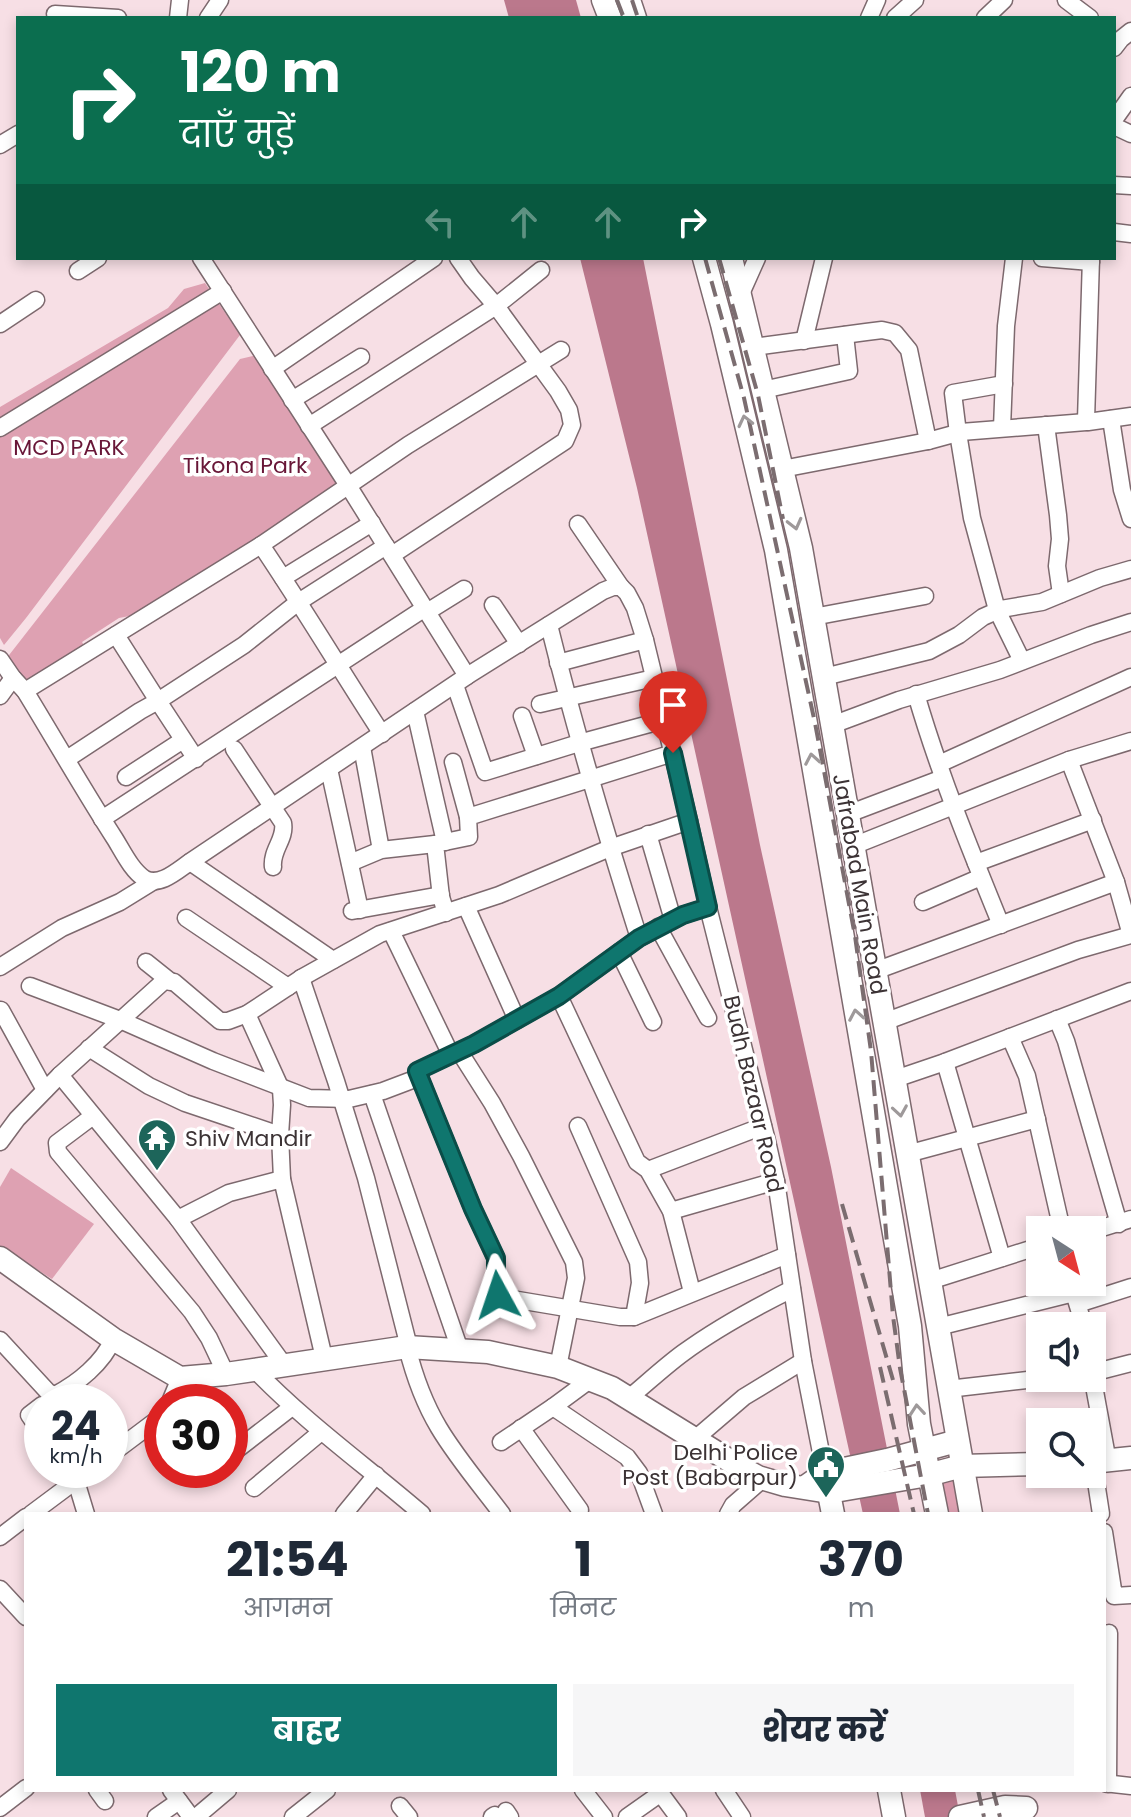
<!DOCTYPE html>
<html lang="hi">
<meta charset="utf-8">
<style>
:root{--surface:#fff;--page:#f6f6f7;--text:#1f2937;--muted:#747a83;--accent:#0f766e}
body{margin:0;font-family:Poppins,"Noto Sans Devanagari",sans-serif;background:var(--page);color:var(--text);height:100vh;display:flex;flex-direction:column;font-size:30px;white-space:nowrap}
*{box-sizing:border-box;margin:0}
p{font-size:26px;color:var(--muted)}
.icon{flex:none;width:44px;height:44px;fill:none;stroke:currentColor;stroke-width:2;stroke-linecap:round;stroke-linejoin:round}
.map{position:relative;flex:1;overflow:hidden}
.drawer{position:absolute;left:24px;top:1512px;width:1082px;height:280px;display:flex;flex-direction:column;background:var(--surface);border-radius:0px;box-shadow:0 4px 12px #0003}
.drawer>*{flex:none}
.hud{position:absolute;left:16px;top:16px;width:1100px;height:244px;border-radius:0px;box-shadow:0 4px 12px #0003;background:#0b6e4f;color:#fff;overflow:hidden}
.needle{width:52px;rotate:144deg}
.buttons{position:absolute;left:1026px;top:1216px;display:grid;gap:16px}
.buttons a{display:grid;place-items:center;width:80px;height:80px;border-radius:0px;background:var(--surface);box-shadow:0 4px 12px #0003;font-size:40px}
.speed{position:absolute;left:24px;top:1384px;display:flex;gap:16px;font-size:40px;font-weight:700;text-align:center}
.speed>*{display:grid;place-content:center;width:104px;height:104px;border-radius:50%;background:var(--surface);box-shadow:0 4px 12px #0003;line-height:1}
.speed small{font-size:20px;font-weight:400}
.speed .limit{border:12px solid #d22;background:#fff;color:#111}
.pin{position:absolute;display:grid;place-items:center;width:68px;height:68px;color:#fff;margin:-82px -34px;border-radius:50% 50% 50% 0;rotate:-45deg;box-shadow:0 0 8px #0007}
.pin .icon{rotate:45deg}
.me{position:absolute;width:88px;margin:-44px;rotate:355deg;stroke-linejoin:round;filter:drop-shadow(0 0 6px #0008)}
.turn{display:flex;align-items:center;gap:28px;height:168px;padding:0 32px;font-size:36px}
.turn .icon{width:104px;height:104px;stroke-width:2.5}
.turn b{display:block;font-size:56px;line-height:68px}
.lanes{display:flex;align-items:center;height:76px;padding:0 32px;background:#0003;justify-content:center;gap:40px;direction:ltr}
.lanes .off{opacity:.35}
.eta{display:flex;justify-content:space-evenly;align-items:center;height:136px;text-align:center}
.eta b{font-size:48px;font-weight:700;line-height:56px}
.primary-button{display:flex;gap:16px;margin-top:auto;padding:16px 32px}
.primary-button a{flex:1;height:92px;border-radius:0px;background:var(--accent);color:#fff;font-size:32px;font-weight:700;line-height:92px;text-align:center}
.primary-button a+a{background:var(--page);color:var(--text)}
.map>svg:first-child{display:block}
</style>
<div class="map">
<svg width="1131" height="1817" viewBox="0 0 1131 1817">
<rect width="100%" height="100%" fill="#f7dfe5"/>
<g fill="#dea1b2">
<polygon points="205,283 240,335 26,618 4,645 0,638 0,407 168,308 184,289"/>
<polygon points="257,355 342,485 140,614 119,618 82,642 86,649 44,681 22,681 6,659 240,359"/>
<polygon points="11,1168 94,1224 52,1279 0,1246 0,1187"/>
<polygon points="934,1469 975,1474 983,1514 944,1514"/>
</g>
<g fill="#bb788c">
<polygon points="504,0 576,0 581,18 509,18"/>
<polygon points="580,258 643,258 760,845 831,1167 900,1514 863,1514 637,488"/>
<polygon points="920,1790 955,1790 960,1817 925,1817"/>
</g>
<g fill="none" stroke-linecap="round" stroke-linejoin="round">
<g stroke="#7d696e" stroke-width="19">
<g id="street">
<polyline points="1066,0 1090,18"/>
<polyline points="55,14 118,18"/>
<polyline points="178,18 180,0"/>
<polyline points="208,18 220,0"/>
<polyline points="869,18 877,0"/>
<polyline points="895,18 915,0"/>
<polyline points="985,18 1004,0"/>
<polyline points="1114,48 1121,39 1131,31"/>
<polyline points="1114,120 1131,96"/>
<polyline points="1114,126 1131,134"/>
<polyline points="0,145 18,134"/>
<polyline points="1114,185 1131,186"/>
<polyline points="1114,232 1131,234"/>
<polyline points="201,258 349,487 467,676"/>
<polyline points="1042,258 1091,262"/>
<polyline points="1091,258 1086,420 1088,422 1131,416"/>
<polyline points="78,271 98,258"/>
<polyline points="740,296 757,258"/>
<polyline points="0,324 36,300"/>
<polyline points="804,341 824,258"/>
<polyline points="753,347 866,332 882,330 895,333 909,350 928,441"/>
<polyline points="272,369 434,258"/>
<polyline points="1004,384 953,393 958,433 972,518 997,610 1022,661"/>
<polyline points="763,390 849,371 845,335"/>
<polyline points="292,400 361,357"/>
<polyline points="1111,419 1122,490 1131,519"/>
<polyline points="1046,425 1058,515 1060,539 1057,566 1061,594"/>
<polyline points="309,426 496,306 541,270"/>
<polyline points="0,428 223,291"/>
<polyline points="1002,428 1006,326 1014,258"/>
<polyline points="782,469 928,441 961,432 1086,422"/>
<polyline points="578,524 621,587"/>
<path d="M261,545C303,607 341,671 382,734"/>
<polyline points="392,555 565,441 572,425 569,410 558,391 496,306 472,278 458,258"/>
<polyline points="283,578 372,523"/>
<polyline points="493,605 519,644"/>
<polyline points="427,612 464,589"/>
<polyline points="813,617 925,596"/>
<path d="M549,625C575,730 606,834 639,938"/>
<path d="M0,659L13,678L25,691C55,740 84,791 115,839C123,852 132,871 145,879C160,887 178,870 190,862L467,676L603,591L613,587H621L627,593L635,608L645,640L689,821L708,907L767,1141L776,1181L803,1361L825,1473"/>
<polyline points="558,663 645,640"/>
<polyline points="824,677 929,651 959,635 983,617 1001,609 1042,602 1100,578 1131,569"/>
<polyline points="455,685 485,772 579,743 664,720"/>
<polyline points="25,691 261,545 408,445 561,350"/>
<path d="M916,694C939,773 970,849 1001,925"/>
<polyline points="0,696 13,678"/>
<polyline points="540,704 654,678"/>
<polyline points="415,711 445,842"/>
<polyline points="522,716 536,756"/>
<polyline points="832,725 899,700 1000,670 1091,635 1131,622"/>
<polyline points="362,747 381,850"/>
<path d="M234,749L283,823C286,839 271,850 273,867"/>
<polyline points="67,759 140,711 158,701 116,635"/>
<polyline points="196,759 158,701 244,645 297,603 386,546"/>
<polyline points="453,762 468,817"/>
<polyline points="939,764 1131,677"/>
<polyline points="329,769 360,910"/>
<polyline points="126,777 183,740"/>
<polyline points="848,814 943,778"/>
<polyline points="102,819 425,608"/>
<polyline points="648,834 673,920"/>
<polyline points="853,846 1069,760 1131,741"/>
<polyline points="190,862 333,960"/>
<polyline points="350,863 381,850 435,844"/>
<polyline points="976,863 1093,820"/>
<polyline points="923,902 981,877"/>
<polyline points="466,906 517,1020"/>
<polyline points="708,907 683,915 639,938 559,996 474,1044 417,1071 473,1209 496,1258 496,1283 498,1295 512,1299 620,1317 634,1317 787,1255"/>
<polyline points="352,911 441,895"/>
<polyline points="446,913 441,897 435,844 469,837 468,817 673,753"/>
<polyline points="186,918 288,987"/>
<polyline points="658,927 708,1018"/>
<polyline points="391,931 451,1055"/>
<polyline points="619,952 653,1022"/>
<polyline points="146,962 171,982"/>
<polyline points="0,967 62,928 120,902 154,881"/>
<polyline points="875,971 1116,882"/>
<polyline points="301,978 336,1081 366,1178 409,1347"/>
<polyline points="30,986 120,1020 213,1061 309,1098 349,1099 383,1091 420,1077"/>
<polyline points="559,996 637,1162 648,1170 671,1211 692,1292"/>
<polyline points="1,1010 45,1090"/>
<polyline points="247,1014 281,1089 282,1105 280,1135 282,1179 324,1358"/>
<polyline points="1057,1019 1066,1041 1119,1224"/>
<polyline points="884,1022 1078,950 1131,935 1116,882 1069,760"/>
<polyline points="1010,1037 1027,1076 1062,1230"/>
<polyline points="89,1048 149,1086 185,1103 280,1135"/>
<polyline points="459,1051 492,1103 521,1156 574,1262 576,1278 558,1367"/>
<polyline points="945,1062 1002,1258"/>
<polyline points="60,1075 178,1219 284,1365"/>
<polyline points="895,1079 945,1062 1131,991"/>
<polyline points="372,1094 460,1350"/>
<polyline points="93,1116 57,1143 58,1152 192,1312 209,1338 226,1374"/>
<polyline points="578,1126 638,1262 640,1283 634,1317"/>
<polyline points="0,1142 17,1119 60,1075 164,981 174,982 220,1021 228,1021 247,1014 303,977 380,934 499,895 610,848 689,821"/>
<polyline points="907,1154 1037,1119"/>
<polyline points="648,1170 763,1126"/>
<polyline points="671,1211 776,1181"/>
<polyline points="178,1219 229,1193 282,1179"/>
<polyline points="1092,1231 1131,1219"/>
<polyline points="930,1281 1040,1246"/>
<polyline points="1078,1304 1131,1287"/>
<polyline points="938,1327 1074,1293 1084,1326"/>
<path d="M0,1340L48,1392L55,1395C78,1383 103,1363 113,1339"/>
<path d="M407,1347C414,1375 424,1403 439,1428C457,1458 481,1486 502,1514"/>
<path d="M254,1369C306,1423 365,1465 422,1514"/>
<polyline points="1092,1373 1131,1363"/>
<polyline points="1092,1375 1108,1462"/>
<polyline points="591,1379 553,1407 627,1457 639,1473 654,1514"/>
<polyline points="948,1389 1045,1378"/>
<path d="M629,1398C647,1383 664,1367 683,1353C717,1328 754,1308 792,1289"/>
<polyline points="170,1402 180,1378"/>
<polyline points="42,1405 29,1415 42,1434"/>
<polyline points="521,1428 580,1510"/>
<polyline points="695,1439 744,1397 803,1361"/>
<polyline points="501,1442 553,1407"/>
<polyline points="110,1455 162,1416"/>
<polyline points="230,1455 292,1407"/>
<polyline points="1093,1462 1101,1514"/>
<polyline points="68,1470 76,1481 86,1514"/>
<polyline points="254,1488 321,1432"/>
<polyline points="31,1514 90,1470"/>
<polyline points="344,1514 376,1475"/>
<polyline points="728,1514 733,1505 764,1478"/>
<polyline points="1104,1532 1114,1596 1131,1595"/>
<polyline points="0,1537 26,1517"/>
<polyline points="0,1589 26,1617"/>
<polyline points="1104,1783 1131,1786"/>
<polyline points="1108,1784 1109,1633"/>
<polyline points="97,1790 105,1801"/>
<polyline points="171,1790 191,1817"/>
<polyline points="583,1790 604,1817"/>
<polyline points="658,1790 678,1817"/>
<polyline points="724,1790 742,1817"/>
<polyline points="400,1806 409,1817"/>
<polyline points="0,1808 26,1788"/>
<polyline points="506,1811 510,1817"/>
<polyline points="156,1817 179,1801"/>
<polyline points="196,1817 228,1790"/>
<polyline points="293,1817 327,1790"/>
<polyline points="492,1817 495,1815"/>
<polyline points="627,1817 661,1793"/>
</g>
</g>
<g stroke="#7d696e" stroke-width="25">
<g id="secondary">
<polyline points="603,0 610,18"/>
<polyline points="629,0 635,18"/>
<polyline points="704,258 722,324 776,550 910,1326 919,1424 937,1514"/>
<polyline points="731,258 801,548 971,1514"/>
<polyline points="0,1258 113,1339 180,1378 226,1374 407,1347 488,1352 558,1367 612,1388 743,1469 758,1477 785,1485 829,1492 928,1475 962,1466 1040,1464"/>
<polyline points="1092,1462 1131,1458"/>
<polyline points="826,1478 833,1514"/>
<polyline points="805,1487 825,1473 887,1460 957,1441"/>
<polyline points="889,1790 894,1817"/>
<polyline points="960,1817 1005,1807 1026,1808"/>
</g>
</g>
<use href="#street" stroke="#fff" stroke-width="16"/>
<use href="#secondary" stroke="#fff" stroke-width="22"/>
<g stroke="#7b6d70" stroke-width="4" stroke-dasharray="16 8" stroke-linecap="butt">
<polyline points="617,0 624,18"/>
<polyline points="632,0 638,18"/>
<polyline points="705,258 744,398 815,723 855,936 871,1051 893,1316 900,1368 928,1514"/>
<polyline points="719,258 758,395 783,519"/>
<polyline points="842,1204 893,1380"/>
<polyline points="880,1367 914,1514"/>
<polyline points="978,1790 984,1817"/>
<polyline points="993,1790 1000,1817"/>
</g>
</g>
<defs><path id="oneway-chevron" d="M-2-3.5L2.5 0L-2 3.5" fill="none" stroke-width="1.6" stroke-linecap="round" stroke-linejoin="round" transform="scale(2)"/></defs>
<g stroke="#9e999a">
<use href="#oneway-chevron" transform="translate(745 421) rotate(-103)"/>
<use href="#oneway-chevron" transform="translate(795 524) rotate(76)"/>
<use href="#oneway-chevron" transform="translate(812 759) rotate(-100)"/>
<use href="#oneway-chevron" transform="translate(856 1015) rotate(-100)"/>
<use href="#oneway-chevron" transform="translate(900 1111) rotate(81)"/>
<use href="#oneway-chevron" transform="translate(917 1410) rotate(-95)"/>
</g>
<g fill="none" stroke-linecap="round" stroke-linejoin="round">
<g stroke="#0a4d48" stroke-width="20">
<polyline id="route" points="498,1295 496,1283 496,1258 473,1209 417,1071 474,1044 559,996 639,938 683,915 708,907 673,753"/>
</g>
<use href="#route" stroke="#0f766e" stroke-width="14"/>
</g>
<defs>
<g id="temple-pin" transform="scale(2)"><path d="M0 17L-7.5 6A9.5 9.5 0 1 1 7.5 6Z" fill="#1d655a" stroke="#fff"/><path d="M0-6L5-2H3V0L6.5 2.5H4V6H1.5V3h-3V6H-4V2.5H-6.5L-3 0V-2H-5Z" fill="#fff"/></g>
<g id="civic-pin" transform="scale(2)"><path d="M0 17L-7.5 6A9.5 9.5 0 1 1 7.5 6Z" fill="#1d655a" stroke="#fff"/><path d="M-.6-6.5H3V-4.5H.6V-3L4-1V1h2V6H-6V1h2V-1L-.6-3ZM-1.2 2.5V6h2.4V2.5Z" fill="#fff"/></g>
</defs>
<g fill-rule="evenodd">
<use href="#temple-pin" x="157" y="1138"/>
<use href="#civic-pin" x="826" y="1465"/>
</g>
<g text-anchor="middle" stroke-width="7" stroke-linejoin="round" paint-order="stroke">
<g font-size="22" fill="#681637" stroke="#fff">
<text x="69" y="455">MCD PARK</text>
<text x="245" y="473">Tikona Park</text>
</g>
<g font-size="22" fill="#3c3335" stroke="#fff">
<text transform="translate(860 884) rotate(80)" y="8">Jafrabad Main Road</text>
<text transform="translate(754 1094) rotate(77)" y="8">Budh Bazaar Road</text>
</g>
<g font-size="22" fill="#3c3335" stroke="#fff" text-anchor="start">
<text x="185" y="1146">Shiv Mandir</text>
<text x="798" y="1460" text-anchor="end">Delhi Police<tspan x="798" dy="25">Post (Babarpur)</tspan></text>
</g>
</g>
</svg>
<div class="buttons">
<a><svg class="needle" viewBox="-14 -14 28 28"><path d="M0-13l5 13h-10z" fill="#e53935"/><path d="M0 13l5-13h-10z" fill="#747a83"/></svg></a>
<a><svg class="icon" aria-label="sound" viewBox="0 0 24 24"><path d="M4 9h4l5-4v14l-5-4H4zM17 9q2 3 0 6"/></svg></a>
<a><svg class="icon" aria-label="search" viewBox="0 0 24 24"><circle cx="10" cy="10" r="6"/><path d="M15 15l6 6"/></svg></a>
</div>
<div class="speed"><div>24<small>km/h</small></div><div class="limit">30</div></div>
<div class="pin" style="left:673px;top:753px;background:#d93025"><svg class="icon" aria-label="arrive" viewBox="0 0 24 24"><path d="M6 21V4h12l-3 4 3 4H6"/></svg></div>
<svg class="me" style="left:498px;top:1295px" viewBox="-20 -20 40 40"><path d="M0-17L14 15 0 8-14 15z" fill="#0f766e" stroke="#fff" stroke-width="4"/></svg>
<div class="hud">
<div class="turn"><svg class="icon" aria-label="right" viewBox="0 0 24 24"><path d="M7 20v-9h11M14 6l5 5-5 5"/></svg><div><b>120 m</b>दाएँ मुड़ें</div></div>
<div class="lanes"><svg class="icon off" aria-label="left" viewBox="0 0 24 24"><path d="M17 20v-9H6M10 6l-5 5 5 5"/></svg><svg class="icon off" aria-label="ahead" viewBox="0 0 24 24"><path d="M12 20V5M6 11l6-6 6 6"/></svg><svg class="icon off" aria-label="ahead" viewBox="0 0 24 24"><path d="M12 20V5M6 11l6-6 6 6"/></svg><svg class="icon" aria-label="right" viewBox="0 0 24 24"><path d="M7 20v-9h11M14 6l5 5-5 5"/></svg></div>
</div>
<section class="drawer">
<div class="eta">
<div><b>21:54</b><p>आगमन</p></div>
<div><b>1</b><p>मिनट</p></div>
<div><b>370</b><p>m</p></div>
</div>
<div class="primary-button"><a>बाहर</a><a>शेयर करें</a></div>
</section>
</div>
